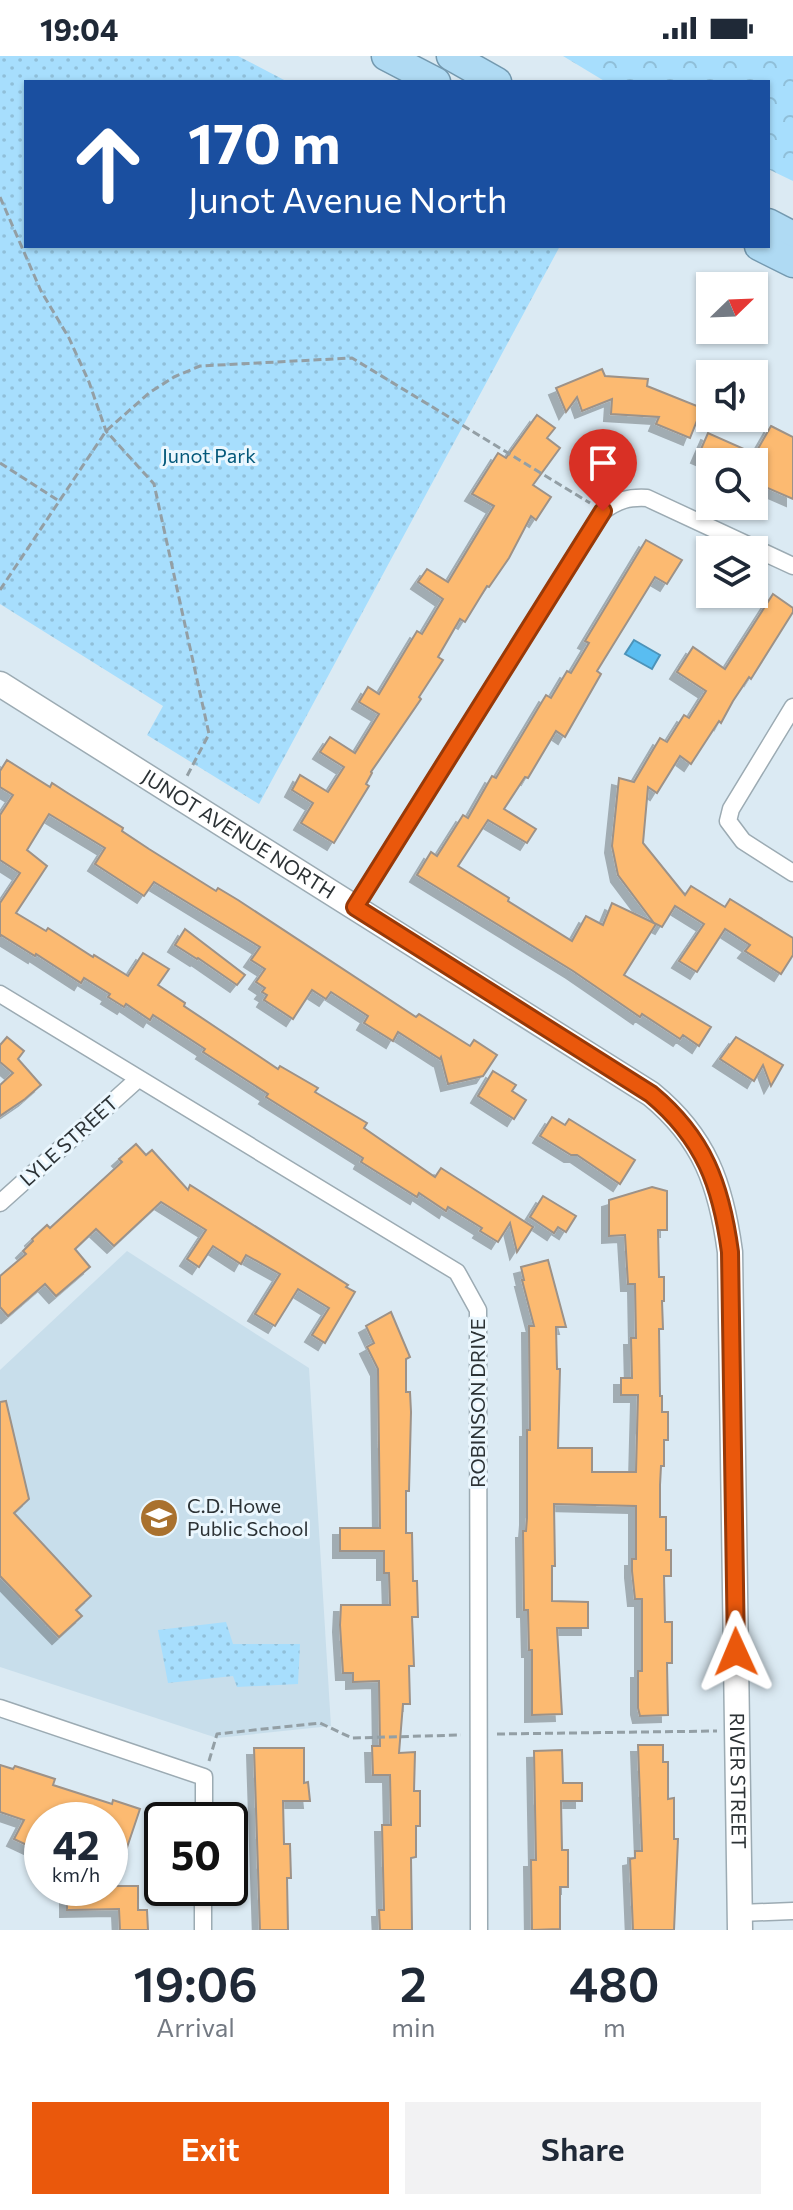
<!DOCTYPE html>
<style>
:root{--surface:#fff;--page:#f2f2f3;--text:#1f2937;--muted:#747a83;--accent:#ea580c}
body{margin:0;font-family:Commissioner,sans-serif;background:var(--page);color:var(--text);height:100vh;display:flex;flex-direction:column;font-size:30px;white-space:nowrap}
*{box-sizing:border-box;margin:0}
p{font-size:26px;color:var(--muted)}
.icon{flex:none;width:44px;height:44px;fill:none;stroke:currentColor;stroke-width:2;stroke-linecap:round;stroke-linejoin:round}
.map{position:relative;height:1874px;overflow:hidden}
.drawer{display:flex;flex-direction:column;background:var(--surface);flex:1}
.drawer>*{flex:none}
.hud{position:absolute;left:24px;top:24px;width:746px;height:168px;border-radius:0px;box-shadow:0 2px 6px #0004;background:#1a4fa0;color:#fff;overflow:hidden}
.needle{width:52px;rotate:67deg}
.controls{position:absolute;left:696px;top:216px;display:grid;gap:16px}
.controls a{display:grid;place-items:center;width:72px;height:72px;border-radius:0px;background:var(--surface);box-shadow:0 2px 6px #0004;font-size:40px}
.speed{position:absolute;left:24px;top:1746px;display:flex;gap:16px;font-size:40px;font-weight:700;text-align:center}
.speed>*{display:grid;place-content:center;width:104px;height:104px;border-radius:50%;background:var(--surface);box-shadow:0 2px 6px #0004;line-height:1}
.speed small{font-size:20px;font-weight:400}
.speed .limit{border:4px solid #111;border-radius:12px;background:#fff;color:#111}
.pin{position:absolute;display:grid;place-items:center;width:68px;height:68px;color:#fff;margin:-82px -34px;border-radius:50% 50% 50% 0;rotate:-45deg;box-shadow:0 0 8px #0007}
.pin .icon{rotate:45deg}
.me{position:absolute;width:88px;margin:-44px;rotate:359deg;stroke-linejoin:round;filter:drop-shadow(0 0 6px #0008)}
.turn{display:flex;align-items:center;gap:28px;height:168px;padding:0 32px;font-size:36px}
.turn .icon{width:104px;height:104px;stroke-width:2.5}
.turn b{display:block;font-size:56px;line-height:68px}
.eta{display:flex;justify-content:space-evenly;align-items:center;height:136px;text-align:center}
.eta b{font-size:48px;font-weight:600;line-height:56px}
.primary-button{display:flex;gap:16px;margin-top:auto;padding:16px 32px}
.primary-button a{flex:1;height:92px;border-radius:0px;background:var(--accent);color:#fff;font-size:32px;font-weight:600;line-height:92px;text-align:center}
.primary-button a+a{background:var(--page);color:var(--text)}
.status{display:flex;justify-content:space-between;align-items:center;height:56px;padding:0 40px;background:var(--surface);direction:ltr}
.status svg{height:22px;fill:currentColor}
.map>svg:first-child{display:block}
</style>
<div class="status"><b>19:04</b><svg viewBox="0 0 49 12"><path d="M0 12V9h3v3zM5 12V6h3v6zM10 12V3h3v9zM15 12V0h3v12zM26 1h20v11H26zM47 4h2v5h-2z"/></svg></div>
<div class="map">
<svg width="793" height="1874" viewBox="0 0 793 1874">
<defs>
<pattern id="forest-crowns" width="20" height="18" patternUnits="userSpaceOnUse" patternTransform="scale(2)"><rect width="20" height="18" fill="#a7defd"/><path d="M2 6a3 3 0 1 1 6 0M12 15a3 3 0 1 1 6 0" fill="none" stroke="#90bfd9"/></pattern>
<pattern id="park-dots" width="8" height="8" patternUnits="userSpaceOnUse" patternTransform="scale(2)"><rect width="8" height="8" fill="#a7defd"/><path d="M2 2h.1M6 6h.1" fill="none" stroke="#90bfd9" stroke-width="1.8" stroke-linecap="round"/></pattern>
<filter id="shadow"><feDropShadow dx="-7" dy="7" stdDeviation="0" flood-color="#0004"/></filter>
</defs>
<rect width="100%" height="100%" fill="#dbeaf3"/>
<polygon fill="#c8deeb" points="127,1195 309,1312 331,1670 217,1682 0,1611 0,1314"/>
<polygon fill="url(#forest-crowns)" points="563,0 793,0 793,125 768,113 768,26 606,26"/>
<g fill="url(#park-dots)">
<polygon points="0,0 238,0 288,26 26,26 26,190 560,190 259,748 147,679 163,650 0,548"/>
<polygon points="226,1566 233,1588 300,1588 298,1628 237,1631 233,1620 168,1627 158,1574"/>
</g>
<polygon fill="#59bdf1" stroke="#4c93b9" stroke-width="2" points="634,584 660,599 652,613 625,598"/>
<g fill="#fcba71" stroke="#9d9288" stroke-width="2" filter="url(#shadow)">
<polygon points="602,313 605,320 648,323 647,330 702,352 690,382 656,368 659,361 611,358 612,343 582,355 577,341 566,356 556,332"/>
<polygon points="537,359 555,372 547,382 560,392 533,429 551,441 536,464 531,460 509,502 489,531 487,530 465,566 460,563 438,601 443,604 419,641 421,643 371,716 372,717 366,728 369,730 334,787 301,767 313,747 292,734 300,719 328,736 344,711 320,696 330,681 355,697 379,658 359,646 368,631 379,638 417,575 422,578 443,543 418,526 427,513 448,526 494,450 472,438 498,397 506,402"/>
<polygon points="771,370 793,381 793,443 754,426 754,406 712,406 698,400 708,377 755,398"/>
<polygon points="646,484 682,504 667,528 655,521 597,615 601,618 565,681 556,675 528,722 525,721 504,753 536,773 527,787 488,764 458,810 509,842 508,845 572,885 586,860 603,869 612,847 656,868 624,919 711,971 699,990 683,979 680,983 642,958 640,961 573,915 417,819 431,796 437,800 463,759 468,762 492,720 496,722 546,639 551,642 567,615 571,617 589,587 585,585"/>
<polygon points="773,538 793,552 793,556 751,623 749,621 733,645 721,667 719,665 691,708 680,700 657,737 648,731 643,787 685,839 691,830 725,851 730,843 793,882 793,899 781,918 745,895 750,889 725,873 697,916 679,905 704,868 675,850 662,871 654,867 618,819 612,790 619,722 634,726 660,682 667,686 684,659 689,662 706,635 677,616 693,591 725,613"/>
<polygon points="7,704 50,731 52,727 66,736 123,772 122,775 149,793 216,835 218,832 238,844 416,961 419,958 470,990 474,984 497,999 483,1020 448,1028 441,1001 440,1003 398,976 393,985 364,967 368,960 331,936 326,943 312,934 293,963 264,944 267,939 262,936 265,932 256,926 265,913 251,904 260,891 154,826 144,840 95,808 105,792 49,758 27,794 47,810 16,857 46,875 48,872 93,901 94,899 128,920 143,897 169,913 158,929 185,947 184,950 278,1013 280,1010 318,1032 315,1036 367,1067 364,1072 435,1121 441,1112 533,1171 517,1196 510,1167 498,1186 480,1175 482,1172 448,1151 446,1155 419,1137 417,1141 361,1106 363,1102 266,1041 268,1038 203,996 205,993 153,959 150,964 126,948 124,951 108,941 110,938 84,922 81,927 36,898 35,900 1,879 0,881 0,847 20,817 0,804 0,759 13,739 0,731 0,715"/>
<polygon points="185,873 245,919 237,929 198,902 197,903 175,889"/>
<polygon points="7,981 24,995 18,1003 41,1029 25,1043 0,1060 0,1029 13,1017 0,1006 0,989"/>
<polygon points="736,981 783,1009 771,1030 763,1009 754,1025 720,1003"/>
<polygon points="493,1015 516,1029 512,1035 526,1044 514,1063 478,1040"/>
<polygon points="552,1061 565,1069 569,1063 635,1104 620,1128 577,1099 571,1099 540,1080"/>
<polygon points="136,1088 146,1099 152,1094 188,1134 190,1129 348,1229 346,1231 355,1236 325,1287 312,1279 329,1252 298,1233 275,1270 255,1258 280,1218 246,1199 241,1208 213,1190 199,1211 187,1203 206,1174 161,1146 114,1190 96,1173 75,1193 90,1211 56,1240 45,1228 8,1260 0,1251 0,1220 26,1198 23,1195 33,1185 32,1183 47,1169 50,1172 122,1106 119,1103"/>
<polygon points="652,1131 667,1135 667,1174 658,1174 659,1221 664,1221 664,1245 662,1245 663,1273 659,1273 660,1340 662,1340 662,1356 668,1356 668,1384 664,1384 664,1410 661,1410 660,1429 660,1461 666,1461 666,1494 671,1494 671,1520 664,1520 665,1566 672,1566 672,1607 667,1607 668,1659 640,1660 638,1652 638,1615 642,1615 642,1543 635,1543 632,1515 632,1503 636,1503 636,1450 554,1448 555,1510 552,1510 552,1545 588,1546 588,1572 557,1572 562,1658 532,1659 532,1594 529,1594 528,1554 524,1554 523,1475 526,1475 527,1462 527,1374 530,1374 529,1270 534,1270 522,1224 524,1224 521,1211 548,1204 566,1271 556,1271 557,1313 560,1313 558,1392 592,1392 592,1416 636,1416 638,1339 621,1339 621,1322 632,1322 631,1282 636,1282 635,1228 628,1228 625,1179 609,1180 609,1144"/>
<polygon points="543,1140 576,1160 566,1176 558,1171 554,1177 530,1161"/>
<polygon points="391,1256 410,1301 406,1303 406,1336 410,1336 411,1356 409,1435 406,1435 406,1477 412,1477 413,1525 417,1525 418,1561 412,1561 414,1610 409,1610 410,1648 403,1648 399,1697 415,1696 414,1735 420,1735 420,1770 416,1770 416,1801 411,1802 412,1874 380,1874 379,1854 384,1854 382,1769 391,1769 390,1719 373,1719 372,1690 380,1690 379,1625 353,1626 353,1617 343,1617 340,1569 341,1549 390,1549 389,1517 384,1517 384,1495 340,1495 340,1472 380,1472 378,1313 367,1291 374,1287 366,1270"/>
<polygon points="6,1345 29,1443 14,1457 91,1540 76,1554 82,1560 59,1581 0,1520 0,1346"/>
<polygon points="638,1689 663,1689 663,1706 668,1706 668,1743 674,1742 674,1783 678,1783 674,1874 633,1874 630,1803 635,1802 635,1795 642,1795"/>
<polygon points="254,1692 304,1692 304,1727 308,1726 310,1745 283,1745 284,1788 290,1788 291,1822 287,1822 288,1874 260,1874"/>
<polygon points="562,1694 563,1727 582,1727 582,1745 561,1745 562,1794 568,1794 568,1831 560,1831 560,1873 532,1874 531,1804 536,1804 534,1695"/>
<polygon points="0,1709 13,1713 15,1710 55,1723 53,1729 112,1748 113,1744 140,1753 114,1830 110,1830 110,1764 77,1764 51,1756 48,1764 42,1764 38,1790 33,1788 33,1792 14,1783 24,1764 0,1756"/>
<polygon points="110,1830 138,1830 138,1854 147,1854 148,1874 120,1874 119,1853 67,1854 67,1832"/>
</g>
<g fill="none" stroke-linecap="round" stroke-linejoin="round">
<g stroke="#9cabb3" stroke-width="19">
<g id="minor">
<polyline points="793,651 731,753 728,765 743,785 793,817"/>
<path d="M355,851L603,455C619,444 628,441 647,442L793,510"/>
<polyline points="0,938 457,1216 478,1254 479,1874"/>
<polyline points="0,1147 138,1023"/>
<polyline points="0,1652 204,1721 204,1764"/>
<polyline points="740,1857 793,1855"/>
<polyline points="203,1874 203,1832"/>
</g>
</g>
<g stroke="#9cabb3" stroke-width="27">
<g id="secondary">
<path id="s1" d="M0,628L651,1038C705,1082 721,1129 730,1196L740,1874"/>
</g>
</g>
<g stroke="#7499af" stroke-width="31">
<g id="trunk">
<polyline points="386,0 436,26"/>
<polyline points="451,0 497,26"/>
<polyline points="768,167 793,180"/>
<polyline points="759,190 793,207"/>
</g>
</g>
<g stroke="#939fa5" stroke-width="3" stroke-dasharray="8 4" stroke-linecap="butt">
<polyline points="0,141 41,235 69,282 89,326 106,375 154,428 209,678 187,720"/>
<polyline points="0,407 59,445"/>
<polyline points="0,534 106,375 149,337 174,321 200,310 352,302 590,447"/>
<polyline points="497,1678 717,1675"/>
<polyline points="209,1705 217,1678 320,1667 352,1682 461,1679"/>
</g>
<use href="#minor" stroke="#fff" stroke-width="16"/>
<use href="#secondary" stroke="#fff" stroke-width="24"/>
<use href="#trunk" stroke="#afdaf3" stroke-width="28"/>
</g>
<g fill="none" stroke-linecap="round" stroke-linejoin="round">
<g stroke="#983908" stroke-width="20">
<path id="route" d="M603,455L355,851L651,1038C704,1082 721,1129 730,1196L736,1596"/>
</g>
<use href="#route" stroke="#ea580c" stroke-width="14"/>
</g>
<defs>
<g id="school-disc" transform="scale(2)"><circle r="9.5" fill="#a9712e" stroke="#ebf7fe"/><path d="M0-5L7-2L0 1L-7-2ZM-4 1L0 2.5L4 1V4Q0 6-4 4Z" fill="#fff"/></g>
</defs>
<g fill-rule="evenodd">
<use href="#school-disc" x="159" y="1462"/>
</g>
<g text-anchor="middle" stroke-width="6" stroke-linejoin="round" paint-order="stroke">
<g font-size="20" fill="#04587a" stroke="#ebf7fe">
<text x="209" y="407">Junot Park</text>
</g>
<g font-size="20" fill="#2c3235" stroke="#ebf7fe">
<text dy="7" stroke="none"><textPath href="#s1" startOffset="282">JUNOT AVENUE NORTH</textPath></text>
<text transform="translate(69 1085) rotate(-42)" y="7">LYLE STREET</text>
<text transform="translate(478 1347) rotate(-90)" y="7">ROBINSON DRIVE</text>
<text dy="7" stroke="none"><textPath href="#s1" startOffset="1480">RIVER STREET</textPath></text>
</g>
<g font-size="20" fill="#2c3235" stroke="#ebf7fe" text-anchor="start">
<text x="187" y="1457">C.D. Howe<tspan x="187" dy="23">Public School</tspan></text>
</g>
</g>
</svg>
<div class="controls">
<a><svg class="needle" viewBox="-14 -14 28 28"><path d="M0-13l5 13h-10z" fill="#e53935"/><path d="M0 13l5-13h-10z" fill="#747a83"/></svg></a>
<a><svg class="icon" aria-label="sound" viewBox="0 0 24 24"><path d="M4 9h4l5-4v14l-5-4H4zM17 9q2 3 0 6"/></svg></a>
<a><svg class="icon" aria-label="search" viewBox="0 0 24 24"><circle cx="10" cy="10" r="6"/><path d="M15 15l6 6"/></svg></a>
<a><svg class="icon" aria-label="layers" viewBox="0 0 24 24"><path d="M12 4l9 5-9 5-9-5zM3 14l9 5 9-5"/></svg></a>
</div>
<div class="speed"><div>42<small>km/h</small></div><div class="limit">50</div></div>
<div class="pin" style="left:603px;top:455px;background:#d93025"><svg class="icon" aria-label="arrive" viewBox="0 0 24 24"><path d="M6 21V4h12l-3 4 3 4H6"/></svg></div>
<svg class="me" style="left:736px;top:1596px" viewBox="-20 -20 40 40"><path d="M0-17L14 15 0 8-14 15z" fill="#ea580c" stroke="#fff" stroke-width="4"/></svg>
<div class="hud">
<div class="turn"><svg class="icon" aria-label="ahead" viewBox="0 0 24 24"><path d="M12 20V5M6 11l6-6 6 6"/></svg><div><b>170 m</b>Junot Avenue North</div></div>
</div>
</div>
<section class="drawer">
<div class="eta">
<div><b>19:06</b><p>Arrival</p></div>
<div><b>2</b><p>min</p></div>
<div><b>480</b><p>m</p></div>
</div>
<div class="primary-button"><a>Exit</a><a>Share</a></div>
</section>
